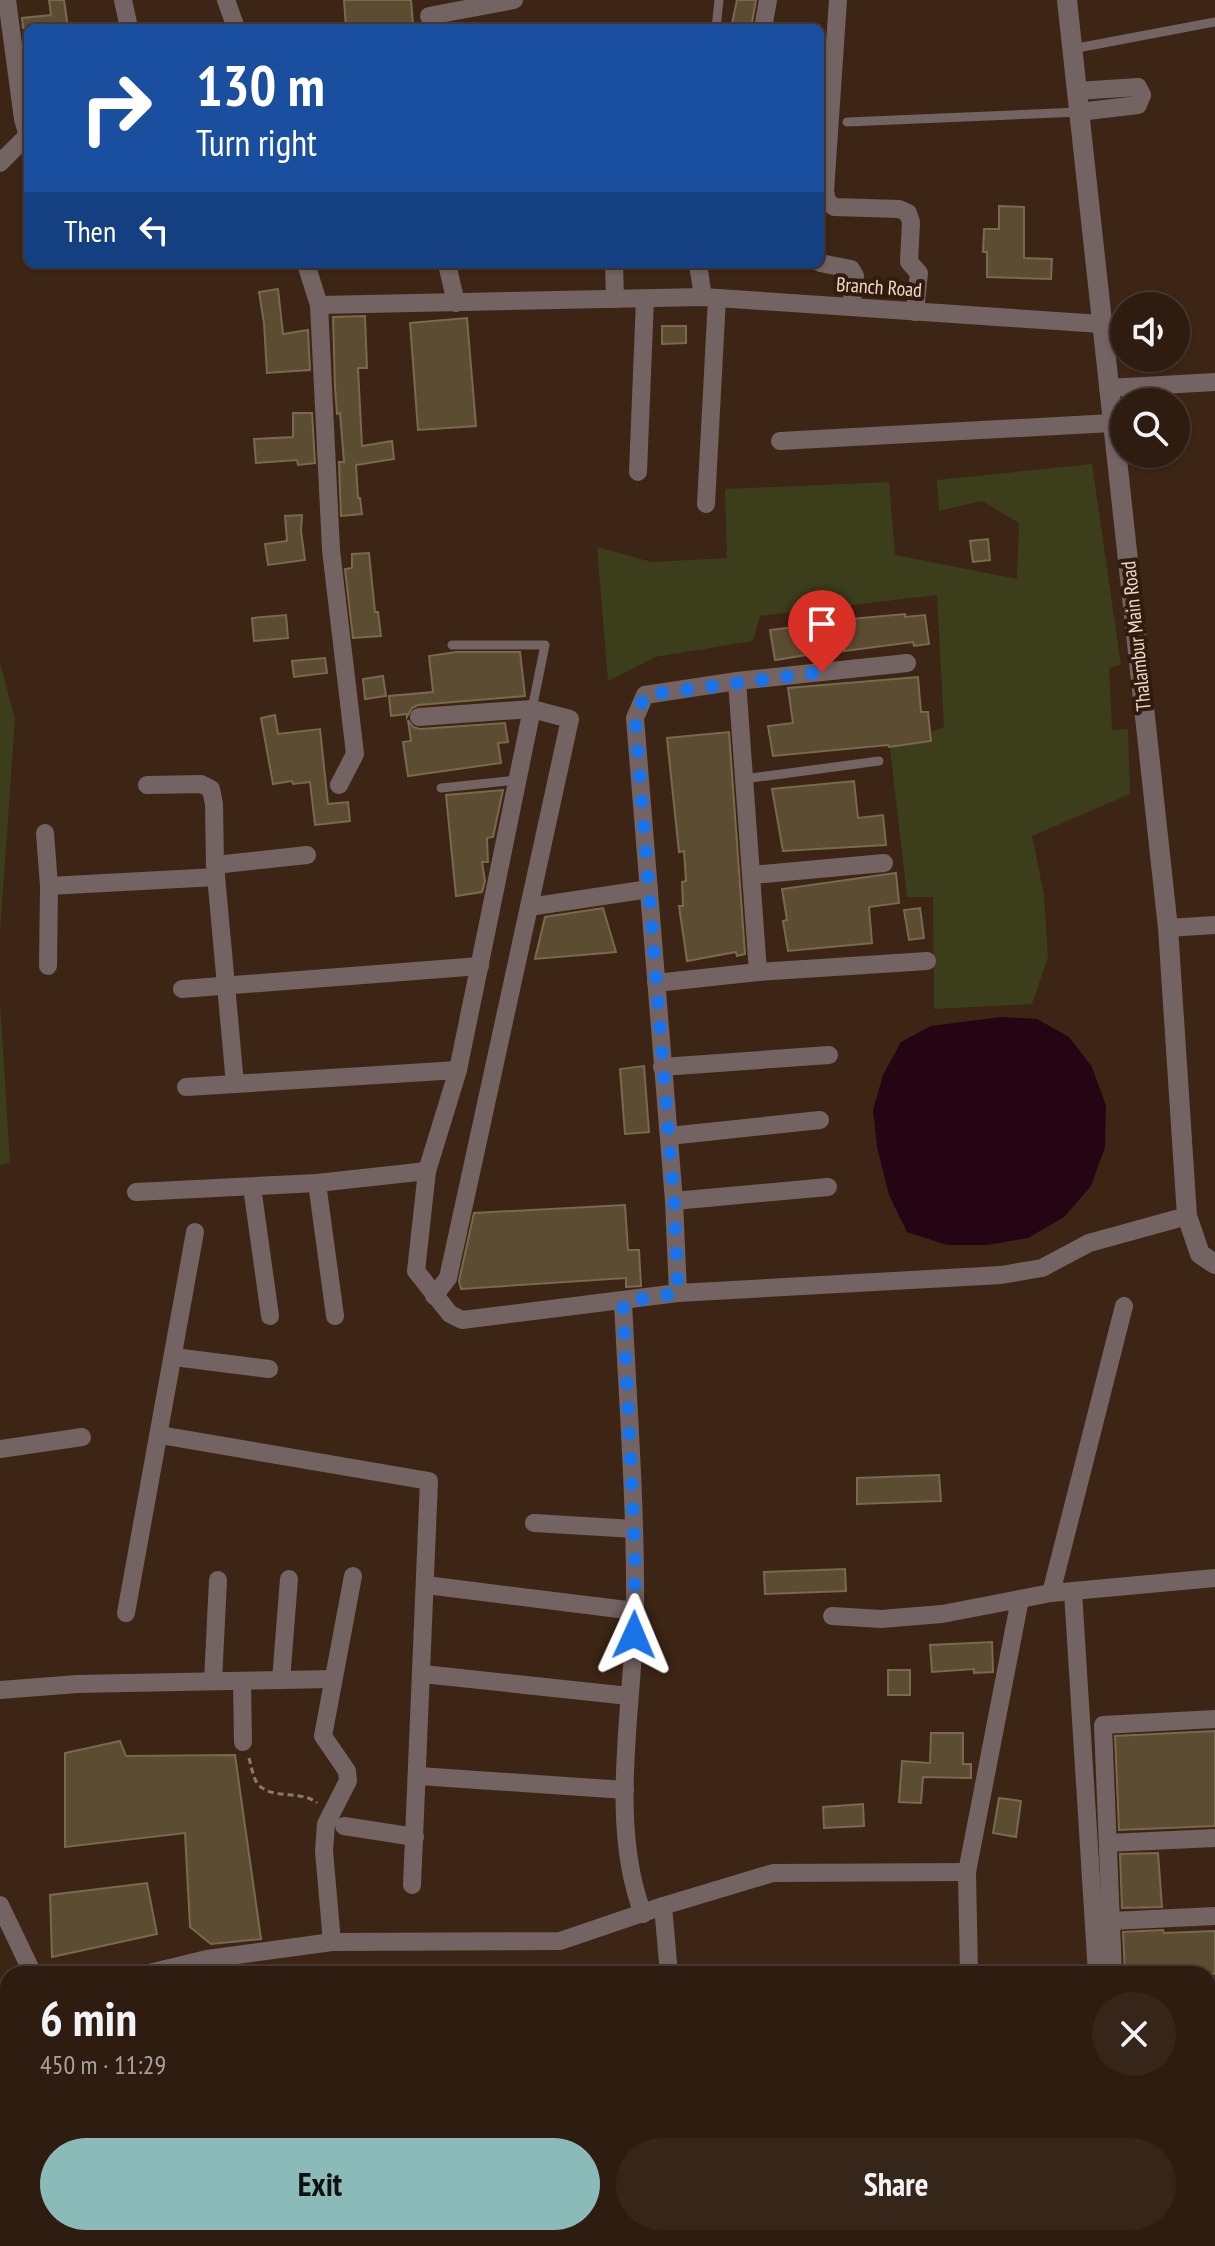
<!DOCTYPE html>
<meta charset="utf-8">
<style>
:root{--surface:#2e1c10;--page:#362519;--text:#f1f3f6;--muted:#a7a19f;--line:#493a30;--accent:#8bbbb9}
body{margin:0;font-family:"PT Sans Narrow",sans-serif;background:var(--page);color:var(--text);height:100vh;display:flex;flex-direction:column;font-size:30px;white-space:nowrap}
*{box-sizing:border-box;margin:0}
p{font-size:26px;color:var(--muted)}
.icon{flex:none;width:44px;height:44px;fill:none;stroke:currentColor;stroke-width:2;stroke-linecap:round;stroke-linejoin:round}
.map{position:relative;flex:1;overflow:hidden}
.sheet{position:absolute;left:0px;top:1966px;width:1216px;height:280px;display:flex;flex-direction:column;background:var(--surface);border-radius:24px 24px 0 0;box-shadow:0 2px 6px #0004,0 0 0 2px var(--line)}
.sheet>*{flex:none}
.top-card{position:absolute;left:24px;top:24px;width:800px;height:244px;border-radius:12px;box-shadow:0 2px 6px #0004,0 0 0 2px var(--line);background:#1a4fa0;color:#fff;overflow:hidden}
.tools{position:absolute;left:1110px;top:292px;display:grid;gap:16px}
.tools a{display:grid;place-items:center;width:80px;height:80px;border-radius:50%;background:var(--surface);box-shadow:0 2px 6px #0004,0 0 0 2px var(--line);font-size:40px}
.pin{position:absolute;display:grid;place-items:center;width:68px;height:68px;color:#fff;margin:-82px -34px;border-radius:50% 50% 50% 0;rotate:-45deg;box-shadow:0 0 8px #0007}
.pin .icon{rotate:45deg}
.me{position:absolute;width:88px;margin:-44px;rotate:1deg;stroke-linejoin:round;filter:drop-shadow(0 0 6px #0008)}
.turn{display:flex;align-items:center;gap:28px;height:168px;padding:0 40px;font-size:36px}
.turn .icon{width:104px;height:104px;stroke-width:2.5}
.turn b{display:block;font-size:56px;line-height:68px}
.then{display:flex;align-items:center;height:76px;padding:0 40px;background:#0003;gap:16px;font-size:30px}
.round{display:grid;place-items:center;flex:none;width:84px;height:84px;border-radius:42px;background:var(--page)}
.overview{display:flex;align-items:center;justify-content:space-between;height:136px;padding:0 40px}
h1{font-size:48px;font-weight:800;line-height:60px}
.cta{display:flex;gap:16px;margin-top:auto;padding:16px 40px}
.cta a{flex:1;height:92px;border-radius:48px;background:var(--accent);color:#111;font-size:32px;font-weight:800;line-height:92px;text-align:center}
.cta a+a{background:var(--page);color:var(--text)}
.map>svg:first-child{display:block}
</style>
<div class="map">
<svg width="1215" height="2246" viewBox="0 0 1215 2246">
<rect width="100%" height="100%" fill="#3d2515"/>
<g fill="#3b3d1b">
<polygon points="1092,464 1121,665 1109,668 1112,730 1128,729 1130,794 1032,836 1044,895 1048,957 1032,1004 934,1009 933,897 907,897 890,748 944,727 937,595 760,616 753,641 655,657 608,681 597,547 652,562 727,558 725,489 889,482 895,555 1017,579 1019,523 982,501 939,511 937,480"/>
<polygon points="0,663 15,718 0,933"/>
<polygon points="0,1000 10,1163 0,1165"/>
</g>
<polygon fill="#250413" points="1001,1017 1037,1019 1069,1037 1092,1067 1106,1106 1105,1147 1091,1186 1064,1217 1028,1238 988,1245 947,1245 907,1232 889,1195 877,1147 873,1110 883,1075 901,1042 931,1026"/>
<g fill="#5c4d32" stroke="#79694d" stroke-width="2">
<polygon points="49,0 64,0 68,28 23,28 22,18 51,15"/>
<polygon points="344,0 411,0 413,24 346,28"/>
<polygon points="737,0 756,0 751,28 731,28"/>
<polygon points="999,206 1024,207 1024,258 1052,259 1051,279 987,277 987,252 983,252 984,229 999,229"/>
<polygon points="278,289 283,334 308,330 310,370 267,373 264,323 259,292"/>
<polygon points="365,316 367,368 358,368 362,446 392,441 394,459 356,465 358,498 360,498 362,514 341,516 339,462 344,462 340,413 337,414 335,387 333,317"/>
<polygon points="467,318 476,426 418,430 410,323"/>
<polygon points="662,326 686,326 686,343 662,344"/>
<polygon points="293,413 312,413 315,463 298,465 297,460 256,463 254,439 293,437"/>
<polygon points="302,515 301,531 305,560 268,565 265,544 287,541 285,516"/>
<polygon points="988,539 990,560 973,562 970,541"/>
<polygon points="369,553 375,612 378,612 381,636 353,638 345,569 352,568 352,554"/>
<polygon points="905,614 905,617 925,615 929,644 914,646 913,642 844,651 844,649 775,660 770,630 818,624 818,622"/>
<polygon points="286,615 288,638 254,641 252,618"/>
<polygon points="456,652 520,652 525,696 418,705 412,708 407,717 407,714 391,716 389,696 433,692 429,656"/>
<polygon points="325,658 327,673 294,677 292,661"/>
<polygon points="383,676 386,696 365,699 363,679"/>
<polygon points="918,677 921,712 928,712 931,741 889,747 888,745 773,756 768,726 793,723 788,688"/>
<polygon points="275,715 278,734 320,729 328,804 348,802 350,821 315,825 310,782 293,784 292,781 273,784 261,718"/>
<polygon points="408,720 413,727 420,729 505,723 508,742 498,743 501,763 408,776 403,742 411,741"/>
<polygon points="729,732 745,954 737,956 736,952 687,961 679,906 683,906 682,882 686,881 684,851 679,852 667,738"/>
<polygon points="854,781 858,818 883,815 886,845 783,851 772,789"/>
<polygon points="503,790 493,837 487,838 488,862 482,862 485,881 482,892 456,896 446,795"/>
<polygon points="896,873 899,903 869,907 872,943 788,951 783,921 787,920 782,889"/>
<polygon points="603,908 616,952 535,959 545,917"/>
<polygon points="920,908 924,938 909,940 904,910"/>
<polygon points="644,1066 649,1132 625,1134 620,1069"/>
<polygon points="625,1205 628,1250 639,1250 641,1286 626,1287 626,1278 461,1289 459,1281 474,1213"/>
<polygon points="939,1475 941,1501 857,1504 857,1478"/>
<polygon points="845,1569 846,1591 765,1594 764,1572"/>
<polygon points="992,1642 993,1672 974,1673 974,1669 932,1672 930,1645"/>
<rect x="888" y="1670" width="22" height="25"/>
<polygon points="1215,1731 1215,1826 1119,1830 1115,1736"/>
<polygon points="931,1733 963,1733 963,1764 971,1764 971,1778 923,1777 921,1803 899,1802 902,1761 930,1763"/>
<polygon points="120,1741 126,1756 235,1755 261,1939 211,1944 190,1927 185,1833 65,1847 65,1753"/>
<polygon points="999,1798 1021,1801 1016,1837 993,1833"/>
<polygon points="863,1804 864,1826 824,1828 823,1807"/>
<polygon points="1158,1853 1162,1907 1122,1908 1120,1854"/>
<polygon points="147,1883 157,1934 52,1957 50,1895"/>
<polygon points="1163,1930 1164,1933 1215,1931 1215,1974 1125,1974 1123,1932"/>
</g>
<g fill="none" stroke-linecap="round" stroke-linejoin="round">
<path stroke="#8c786b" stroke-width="3" stroke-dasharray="6 4" stroke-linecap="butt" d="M249,1758C251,1765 253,1777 257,1783C271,1801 300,1789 317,1803"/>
<g stroke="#736362" stroke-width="9">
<polyline points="716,28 719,0"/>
<polyline points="1072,49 1215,22"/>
<polyline points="847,122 1079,112"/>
<polyline points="452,645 545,645 532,709"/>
<polyline points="744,779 879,761"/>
<polyline points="441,788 518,780"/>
</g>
<g stroke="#736362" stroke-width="18">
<polyline points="7,0 23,119 28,136"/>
<polyline points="123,0 129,28"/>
<polyline points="226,0 236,28"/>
<polyline points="838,0 825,191 827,201 834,207 899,209 908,213 911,222 909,262 919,273 915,312"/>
<polyline points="429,16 514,0"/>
<polyline points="763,28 768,0"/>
<polyline points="1077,91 1138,87 1142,95"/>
<polyline points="1079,112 1138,105 1142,95"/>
<polyline points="0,163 27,136"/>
<polyline points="820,263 851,269 855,276 851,307"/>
<polyline points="306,264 319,305 331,550 355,754 339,785"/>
<polyline points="447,264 456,303"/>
<polyline points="614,264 615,299"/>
<polyline points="698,264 703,297"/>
<polyline points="319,305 703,297 1101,324"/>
<polyline points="1108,388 1215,382"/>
<polyline points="780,441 1112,423"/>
<polyline points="638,472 645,299"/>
<polyline points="706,504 717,298"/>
<polyline points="737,681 907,663"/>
<polyline points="532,709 458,1070 427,1171 416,1271 450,1314 462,1320 678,1293"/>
<polyline points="419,717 532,709 570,719 448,1278 434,1296"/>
<polyline points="147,785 201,784 211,789 214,804 215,865 235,1084"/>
<polyline points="45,833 49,886 48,966"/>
<polyline points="215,865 307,855"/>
<polyline points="752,875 884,863"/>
<polyline points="49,886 216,877"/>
<polyline points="529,907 649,889"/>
<polyline points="1168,928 1215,925"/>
<polyline points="758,972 927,961"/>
<polyline points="656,983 758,972 737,681 645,695 635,718 674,1201 678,1293 1001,1275 1042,1268 1089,1243 1187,1216"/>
<polyline points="182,989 480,966"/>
<polyline points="662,1067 829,1055"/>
<polyline points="186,1087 458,1070"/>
<polyline points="669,1136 820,1120"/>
<polyline points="317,1183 335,1316"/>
<polyline points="252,1187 270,1316"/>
<polyline points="136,1192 317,1183 427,1171"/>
<polyline points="674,1201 828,1187"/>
<path d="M623,1302C628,1405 636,1509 635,1612C633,1708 608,1823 643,1914"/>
<polyline points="174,1357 269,1369"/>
<polyline points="160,1435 429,1481 412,1885"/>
<polyline points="0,1449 82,1437"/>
<polyline points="534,1523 634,1529"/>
<polyline points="426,1585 635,1611"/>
<polyline points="1073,1592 1097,1974"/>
<polyline points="1051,1593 1124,1306"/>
<polyline points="126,1613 195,1232"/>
<polyline points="832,1616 881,1619 942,1614 1051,1593 1215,1578"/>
<polyline points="423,1674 629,1696"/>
<polyline points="281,1680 289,1579"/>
<polyline points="213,1681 218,1580"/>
<polyline points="242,1681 243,1742"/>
<polyline points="0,1690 77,1684 333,1679"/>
<polyline points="419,1776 625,1790"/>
<polyline points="344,1826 415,1837"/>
<polyline points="1108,1843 1215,1838"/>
<polyline points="0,1905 33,1974"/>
<polyline points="663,1906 669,1974"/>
<polyline points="1111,1921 1215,1916"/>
<polyline points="332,1942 324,1851 326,1824 348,1781 347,1771 323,1736 353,1576"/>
<polyline points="145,1974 207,1959 332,1942 560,1941 663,1906 773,1873 967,1872"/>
<polyline points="969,1974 967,1872 1020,1599"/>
<polyline points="1113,1974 1103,1725 1215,1719"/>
<polyline points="1208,2039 1215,2039"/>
<polyline points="1208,2114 1215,2114"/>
<polyline points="282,2238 288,2246"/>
<polyline points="955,2238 955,2246"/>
<polyline points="1074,2238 1074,2246"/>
<polyline points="35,2246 36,2238"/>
<polyline points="235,2246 235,2241"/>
<polyline points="599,2246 603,2238"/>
<polyline points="721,2246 721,2238"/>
</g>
<polyline stroke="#736362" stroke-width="20" points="1067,0 1168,928 1187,1216 1200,1254 1215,1264"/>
</g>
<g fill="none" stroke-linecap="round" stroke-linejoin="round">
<polyline stroke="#1a73e8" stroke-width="14" stroke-dasharray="0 25.2" points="634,1635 635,1555 623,1302 678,1293 674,1201 635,718 645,695 822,672"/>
</g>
<g text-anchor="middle" stroke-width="8" stroke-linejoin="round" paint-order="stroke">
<g font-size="20" fill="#e9d9cf" stroke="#331b0b">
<text transform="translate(879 287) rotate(4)" y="7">Branch Road</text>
<text transform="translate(1136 636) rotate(-96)" y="7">Thalambur Main Road</text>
</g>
</g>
</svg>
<div class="tools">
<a><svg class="icon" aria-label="sound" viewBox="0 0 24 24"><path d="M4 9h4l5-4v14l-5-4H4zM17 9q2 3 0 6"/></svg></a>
<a><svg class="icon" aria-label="search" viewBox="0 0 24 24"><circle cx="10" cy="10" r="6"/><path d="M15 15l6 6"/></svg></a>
</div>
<div class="pin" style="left:822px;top:672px;background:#d93025"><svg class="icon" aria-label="arrive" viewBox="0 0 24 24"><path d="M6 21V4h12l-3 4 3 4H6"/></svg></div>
<svg class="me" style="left:634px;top:1635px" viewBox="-20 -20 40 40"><path d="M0-17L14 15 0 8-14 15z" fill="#1a73e8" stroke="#fff" stroke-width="4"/></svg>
<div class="top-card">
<div class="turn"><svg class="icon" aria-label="right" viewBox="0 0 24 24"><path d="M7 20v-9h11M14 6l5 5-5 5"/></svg><div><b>130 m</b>Turn right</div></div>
<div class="then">Then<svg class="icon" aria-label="left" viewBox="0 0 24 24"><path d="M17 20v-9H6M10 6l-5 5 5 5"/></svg></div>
</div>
<section class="sheet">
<div class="overview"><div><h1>6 min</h1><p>450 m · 11:29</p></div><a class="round"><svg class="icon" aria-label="close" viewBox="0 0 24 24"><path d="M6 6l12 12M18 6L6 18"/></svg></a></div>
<div class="cta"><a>Exit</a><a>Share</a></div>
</section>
</div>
